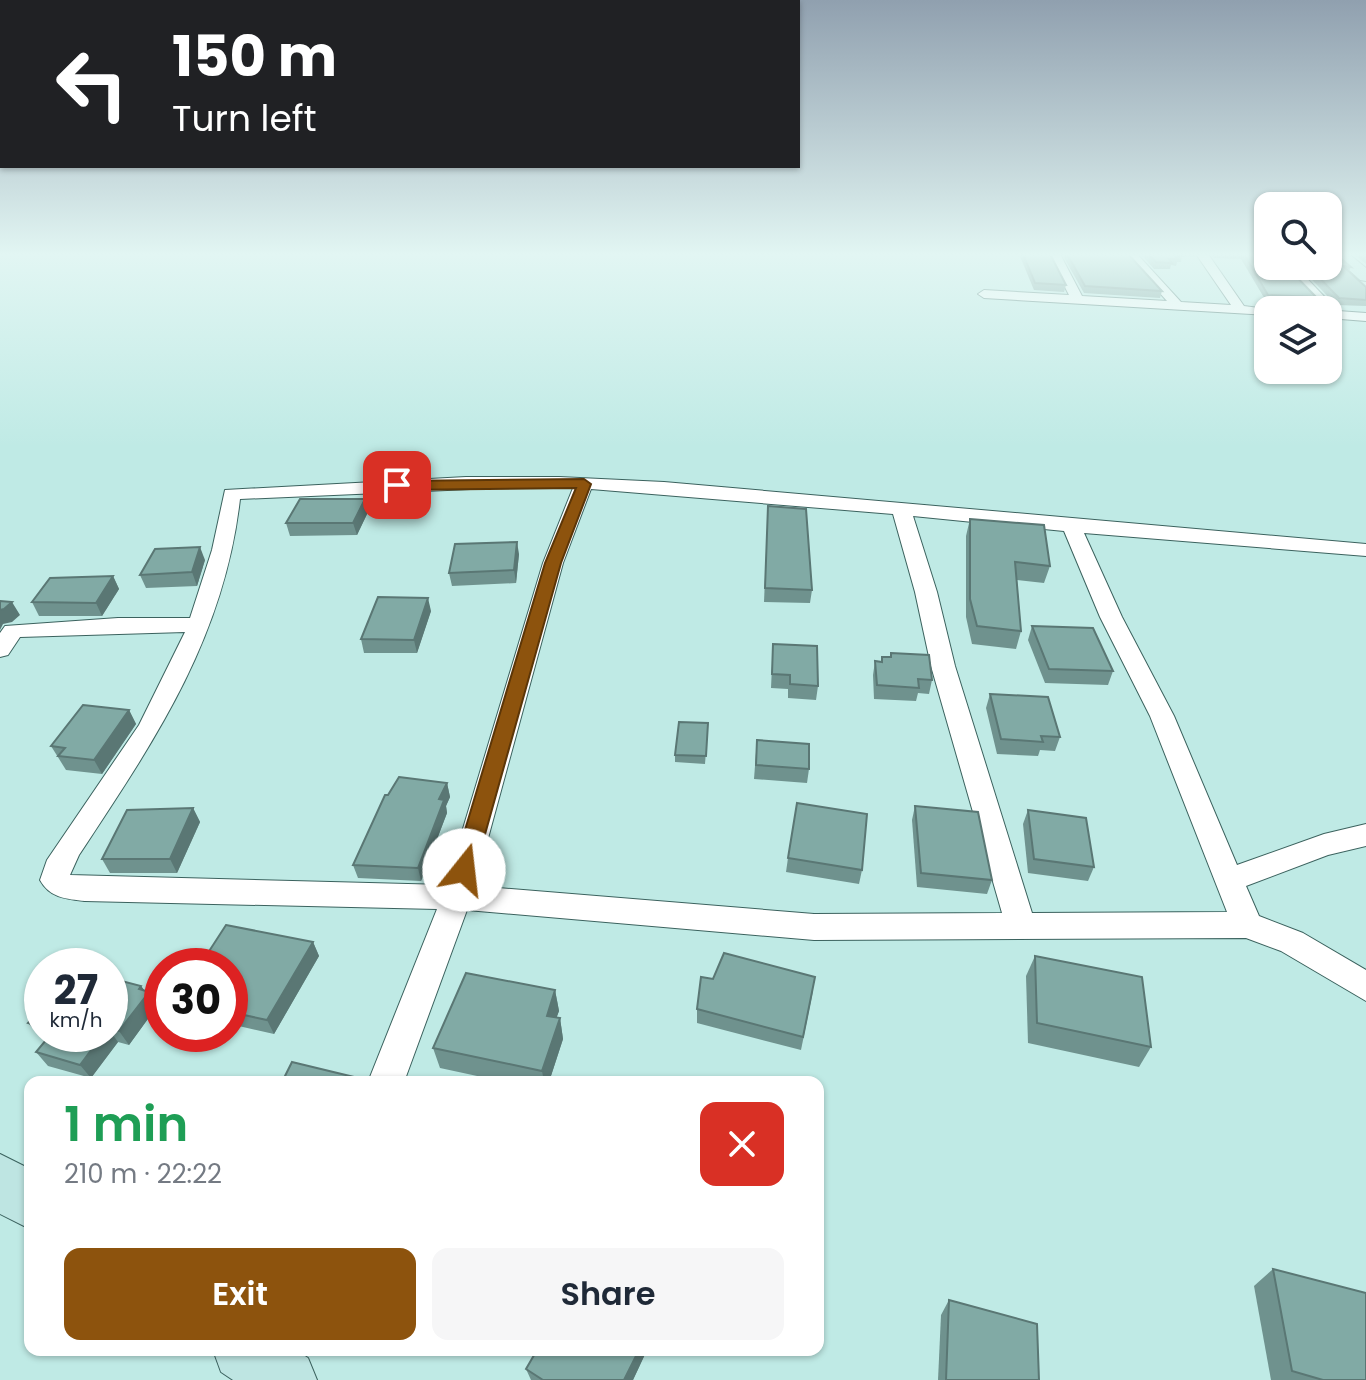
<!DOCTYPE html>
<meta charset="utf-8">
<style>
:root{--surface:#fff;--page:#f6f6f7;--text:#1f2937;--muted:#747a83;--accent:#8d530d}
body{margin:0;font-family:Poppins,sans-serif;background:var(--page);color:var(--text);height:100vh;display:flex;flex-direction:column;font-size:30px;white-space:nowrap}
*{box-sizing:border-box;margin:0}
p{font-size:26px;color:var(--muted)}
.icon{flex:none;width:44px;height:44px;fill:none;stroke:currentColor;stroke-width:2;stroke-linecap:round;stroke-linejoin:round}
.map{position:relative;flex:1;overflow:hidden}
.sheet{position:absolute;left:24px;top:1076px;width:800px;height:280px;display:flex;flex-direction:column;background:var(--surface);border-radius:16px;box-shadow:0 2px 6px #0004}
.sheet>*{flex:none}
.top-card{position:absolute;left:0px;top:0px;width:800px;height:168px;box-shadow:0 2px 6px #0004;background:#202124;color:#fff;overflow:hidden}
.fabs{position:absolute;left:1254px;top:192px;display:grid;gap:16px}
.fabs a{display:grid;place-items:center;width:88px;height:88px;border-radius:16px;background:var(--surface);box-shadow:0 2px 6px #0004;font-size:40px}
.speed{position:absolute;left:24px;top:948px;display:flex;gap:16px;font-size:40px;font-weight:700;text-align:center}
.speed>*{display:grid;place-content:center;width:104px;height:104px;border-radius:50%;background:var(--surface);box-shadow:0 2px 6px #0004;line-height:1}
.speed small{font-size:20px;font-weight:400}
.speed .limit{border:12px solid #d22;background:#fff;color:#111}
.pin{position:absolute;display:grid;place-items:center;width:68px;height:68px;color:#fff;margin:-34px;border-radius:16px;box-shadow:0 4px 12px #0006}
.me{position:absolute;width:88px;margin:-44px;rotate:16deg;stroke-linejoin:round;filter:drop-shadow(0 0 6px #0008)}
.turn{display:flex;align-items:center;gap:28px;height:168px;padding:0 40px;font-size:36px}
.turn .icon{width:104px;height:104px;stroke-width:2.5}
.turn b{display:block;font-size:56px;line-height:68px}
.round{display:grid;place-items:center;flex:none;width:84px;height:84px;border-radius:16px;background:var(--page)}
.summary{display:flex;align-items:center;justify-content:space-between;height:136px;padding:0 40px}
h1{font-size:48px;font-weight:600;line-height:60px;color:#1e9e55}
.primary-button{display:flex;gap:16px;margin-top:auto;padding:16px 40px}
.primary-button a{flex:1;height:92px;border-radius:16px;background:var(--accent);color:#fff;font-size:32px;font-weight:600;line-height:92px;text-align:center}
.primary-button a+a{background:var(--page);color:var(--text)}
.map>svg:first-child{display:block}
</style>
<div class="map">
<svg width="1366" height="1380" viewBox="0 0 1366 1380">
<rect width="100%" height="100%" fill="#bfeae5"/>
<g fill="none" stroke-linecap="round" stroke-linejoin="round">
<g stroke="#3b625e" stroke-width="2">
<g id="street">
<polygon points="1048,254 1060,254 1082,296 1167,301 1125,254 1137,254 1181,302 1231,305 1196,254 1208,254 1244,306 1274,310 1268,310 1268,315 984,298 978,294 984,290 1069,295"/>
<polygon points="1282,266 1295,266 1338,311 1366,313 1366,321 1328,318 1328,310 1323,310"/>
<path d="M466,477H559L664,482L1366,544V556L1084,533L1122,617L1174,716L1237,865L1324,834L1366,824V846L1328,855L1246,886L1259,916L1303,933L1366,970V1001L1281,951L1246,938L814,940L467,910L404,1082H368L437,909L85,901C66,899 50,898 40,880L47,860L139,725L185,632L20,637L8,655L0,657V633L5,626L118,618H190L212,550L225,490ZM513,487L573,488L543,563L446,885L70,875L79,855C155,740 224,639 240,499ZM591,489L893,514L915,592L931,666L1002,913L814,914L475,886L563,563ZM913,516L1064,531L1100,617L1150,716L1227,912L1032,913L955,666L937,592Z"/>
</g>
</g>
<g stroke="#3b625e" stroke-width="2">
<g id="secondary">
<polygon points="1331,254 1349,254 1366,268 1366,281 1360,280"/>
<polygon points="0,1154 30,1169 30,1229 0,1214"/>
<polygon points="213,1350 296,1350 308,1358 317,1380 233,1380 221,1372"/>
</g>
</g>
<use href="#street" fill="#fff" fill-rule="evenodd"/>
<use href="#secondary" fill="#bee5e2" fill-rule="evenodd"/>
</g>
<g fill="#6f928e">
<polygon points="1019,254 1050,254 1066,285 1064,292 1034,290"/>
<polygon points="1062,254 1128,254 1162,291 1160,298 1084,293"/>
<polygon points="1141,254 1195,254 1194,257 1182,256 1181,262 1177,262 1176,266 1171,265 1170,269 1154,269"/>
<polygon points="1211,254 1268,254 1316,297 1313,304 1266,301 1241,259 1214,258"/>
<polygon points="1354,254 1366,254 1366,264"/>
<polygon points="1299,266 1351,267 1349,271 1366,287 1366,306 1336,305"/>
<polygon points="768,506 812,590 810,603 764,602"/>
<polygon points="368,512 357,535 290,536 286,523"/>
<polygon points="970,519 1050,566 1044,583 1017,580 1021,631 1016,649 972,644 966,617 966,536"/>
<polygon points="519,554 516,583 452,586 449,573"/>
<polygon points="205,560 197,586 146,588 140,575"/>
<polygon points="113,576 119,589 102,616 39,616 32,602"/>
<polygon points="431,611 417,653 364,653 361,639"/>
<polygon points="1032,626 1113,671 1108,685 1045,683 1028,640"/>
<polygon points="773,644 818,686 816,700 788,698 788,689 771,688"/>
<polygon points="891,653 932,680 929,694 918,693 916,701 874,699 873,675 875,661 881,662 882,657 890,657"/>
<polygon points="990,694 1060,737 1055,751 1040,750 1038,756 997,754 986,708"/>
<polygon points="129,710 136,724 102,774 66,770 51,746"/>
<polygon points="708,723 705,764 675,762 675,755"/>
<polygon points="757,740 809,769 807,783 754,779"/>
<polygon points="447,783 450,797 446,806 447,813 421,881 358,878 353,865 388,795"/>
<polygon points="915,806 992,880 987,894 917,887 912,820"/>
<polygon points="193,808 200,822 177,873 110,873 102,859"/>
<polygon points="1028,810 1094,867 1088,881 1028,873 1023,824"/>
<polygon points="788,858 862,870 859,884 786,872"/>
<polygon points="313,942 319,956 274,1034 230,1024 230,966 208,966 204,959"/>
<polygon points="1035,956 1151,1047 1139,1067 1028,1043 1026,976"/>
<polygon points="110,978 141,986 144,990 149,992 158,1005 129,1045 118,1042 91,1078 48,1066 36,1052 48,1039 40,1036 28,1023 42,1007 42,1034 110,1034"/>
<polygon points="555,990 559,1011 556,1018 560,1018 563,1039 549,1082 505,1082 440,1068 433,1048"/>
<polygon points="813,991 801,1050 697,1023 697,1009"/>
<polygon points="1273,1269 1366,1380 1271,1380 1254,1286"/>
<polygon points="949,1300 1039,1380 938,1380 941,1315"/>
<polygon points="537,1350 647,1350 633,1380 531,1380 526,1369"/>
</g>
<g fill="#5a7774">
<polygon points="365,499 368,512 357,535 353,523"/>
<polygon points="517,542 519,554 516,583 514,570"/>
<polygon points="200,547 205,560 197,586 192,572"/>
<polygon points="113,576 119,589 102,616 96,603"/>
<polygon points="428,598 431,611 417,653 414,640"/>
<polygon points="12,602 20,615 12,622 3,624 0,630 0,610"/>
<polygon points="129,710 136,724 102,774 94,760"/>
<polygon points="447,783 450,797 446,806 447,813 421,881 418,868 439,799"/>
<polygon points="193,808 200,822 177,873 170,859"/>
<polygon points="313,942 319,956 274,1034 267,1020"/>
<polygon points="141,986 147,994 149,992 158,1005 129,1045 119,1031"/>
<polygon points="555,990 559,1011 550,1036 547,1016"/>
<polygon points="560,1018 563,1039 549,1082 544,1082 542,1071"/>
<polygon points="110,1031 118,1042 91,1078 80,1065 103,1034 110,1034"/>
<polygon points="639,1350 647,1350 633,1380 624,1380"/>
</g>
<g fill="#81aaa5" stroke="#5a7774" stroke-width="2">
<polygon points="1023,254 1050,254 1066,285 1035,283"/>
<polygon points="1067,254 1128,254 1162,291 1085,286"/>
<polygon points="1148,254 1181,254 1183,256 1174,255 1178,259 1169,259 1172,263 1156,262"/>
<polygon points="1244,254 1268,254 1268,266 1286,266 1316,297 1268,295"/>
<polygon points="1328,254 1336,254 1351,267 1343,266 1366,287 1366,300 1339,298 1308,266 1328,266"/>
<polygon points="300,499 365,499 353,523 286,523"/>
<polygon points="768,506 806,509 812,590 765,588"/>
<polygon points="970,519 1044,525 1050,566 1015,562 1021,631 977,626 970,599"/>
<polygon points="517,542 514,570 449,573 455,544"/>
<polygon points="200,547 192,572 140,575 155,549"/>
<polygon points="113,576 96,603 32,602 50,578"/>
<polygon points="378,597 428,598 414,640 361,639"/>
<polygon points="0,601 12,602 4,609 0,610"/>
<polygon points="1032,626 1093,628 1113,671 1049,669"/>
<polygon points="773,644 817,646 818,686 790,684 790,675 772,674"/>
<polygon points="891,653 929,655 932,680 918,679 919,688 877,685 875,661 882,662 882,657 891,657"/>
<polygon points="990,694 1048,697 1060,737 1041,736 1043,742 1001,739"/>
<polygon points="83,705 129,710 94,760 58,756 65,748 51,746"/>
<polygon points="679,722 708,723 706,756 675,755"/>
<polygon points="757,740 809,744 809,769 756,765"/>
<polygon points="399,777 447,783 439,799 444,800 418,868 353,865 385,795 388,795"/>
<polygon points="797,803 867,814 862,870 788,858"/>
<polygon points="915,806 978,812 992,880 921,873"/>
<polygon points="193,808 170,859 102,859 127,810"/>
<polygon points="1028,810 1086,818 1094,867 1034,859"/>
<polygon points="226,925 313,942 267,1020 230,1012 230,966 216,966 219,962 204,959"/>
<polygon points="724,953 815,977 803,1037 697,1009 701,977 713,979"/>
<polygon points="1035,956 1142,977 1151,1047 1037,1023"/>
<polygon points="466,973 555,990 547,1016 560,1018 542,1071 433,1048"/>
<polygon points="110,978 141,986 139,989 149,992 119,1031 110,1029"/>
<polygon points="42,1007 42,1027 28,1023"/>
<polygon points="51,1034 103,1034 80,1065 36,1052"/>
<polygon points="292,1062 354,1077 352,1082 282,1082"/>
<polygon points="1273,1269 1366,1293 1366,1380 1323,1380 1292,1371"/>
<polygon points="949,1300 1037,1324 1039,1380 946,1380"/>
<polygon points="537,1350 639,1350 624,1380 543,1380 526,1369"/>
</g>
<linearGradient id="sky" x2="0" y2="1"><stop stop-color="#90a0af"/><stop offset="0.57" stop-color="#e2f6f3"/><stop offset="1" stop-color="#e2f6f3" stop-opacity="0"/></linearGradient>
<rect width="1366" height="447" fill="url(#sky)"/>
<polygon fill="#8d530d" stroke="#5c3608" stroke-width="2" points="584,479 591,484 561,563 475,870 472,876 464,878 457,876 453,870 545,563 576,488 397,490 390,485 397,481"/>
</svg>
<div class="fabs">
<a><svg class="icon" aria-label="search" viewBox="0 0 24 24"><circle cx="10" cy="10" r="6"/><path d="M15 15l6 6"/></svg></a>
<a><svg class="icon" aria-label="layers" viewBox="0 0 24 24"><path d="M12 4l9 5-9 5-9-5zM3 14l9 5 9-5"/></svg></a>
</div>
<div class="speed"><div>27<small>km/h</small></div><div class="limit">30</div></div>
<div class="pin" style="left:397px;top:485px;background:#d93025"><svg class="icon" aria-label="arrive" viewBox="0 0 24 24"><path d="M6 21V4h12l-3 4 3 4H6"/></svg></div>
<svg class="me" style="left:464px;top:870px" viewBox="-20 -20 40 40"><circle r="19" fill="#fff"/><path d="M0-13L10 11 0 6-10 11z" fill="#8d530d"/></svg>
<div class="top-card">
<div class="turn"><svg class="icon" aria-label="left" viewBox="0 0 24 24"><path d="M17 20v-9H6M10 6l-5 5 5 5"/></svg><div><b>150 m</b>Turn left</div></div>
</div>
<section class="sheet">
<div class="summary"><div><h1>1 min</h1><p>210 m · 22:22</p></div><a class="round" style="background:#d93025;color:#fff"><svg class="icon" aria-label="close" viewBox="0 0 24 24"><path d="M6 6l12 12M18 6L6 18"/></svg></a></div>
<div class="primary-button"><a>Exit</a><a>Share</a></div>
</section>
</div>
